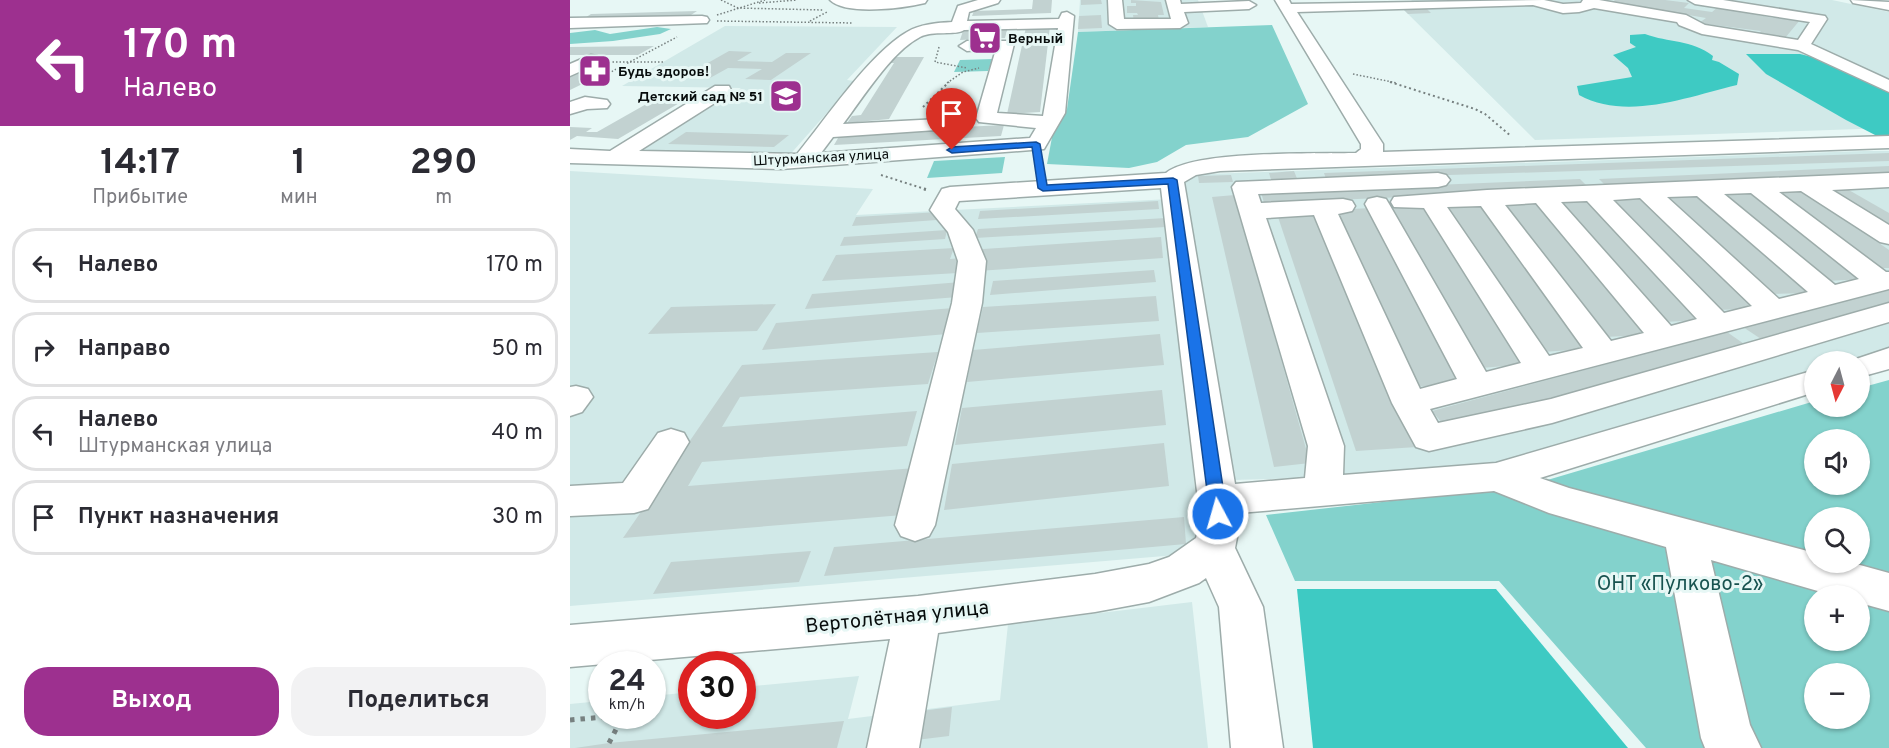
<!DOCTYPE html>
<html lang="ru">
<meta charset="utf-8">
<style>
:root{--surface:#fff;--page:#f2f2f3;--text:#2b2b33;--muted:#7c7c81;--line:#e1e1e2;--accent:#9d308f}
body{margin:0;font-family:Overpass,sans-serif;background:var(--page);color:var(--text);height:100vh;display:flex;flex-direction:column;font-size:22px;white-space:nowrap}
*{box-sizing:border-box;margin:0}
p{font-size:20px;color:var(--muted)}
.icon{flex:none;width:33px;height:33px;fill:none;stroke:currentColor;stroke-width:2;stroke-linecap:round;stroke-linejoin:round}
.map{position:relative;flex:1;overflow:hidden}
.side{display:flex;flex-direction:column;background:var(--surface);width:570px}
.side>*{flex:none}
.banner{background:#9d308f;color:#fff;overflow:hidden}
.needle{width:39px;rotate:186deg}
.buttons{position:absolute;left:1234px;top:351px;display:grid;gap:12px}
.buttons a{display:grid;place-items:center;width:66px;height:66px;border-radius:50%;background:var(--surface);box-shadow:0 2px 4px #0004;font-size:30px}
.speed{position:absolute;left:18px;top:651px;display:flex;gap:12px;font-size:30px;font-weight:700;text-align:center}
.speed>*{display:grid;place-content:center;width:78px;height:78px;border-radius:50%;background:var(--surface);box-shadow:0 2px 4px #0004;line-height:1}
.speed small{font-size:15px;font-weight:400}
.speed .limit{border:9px solid #d22;background:#fff;color:#111}
.pin{position:absolute;display:grid;place-items:center;width:51px;height:51px;color:#fff;margin:-62px -26px;border-radius:50% 50% 50% 0;rotate:-45deg;box-shadow:0 0 6px #0007}
.pin .icon{rotate:45deg}
.me{position:absolute;width:66px;margin:-33px;rotate:354deg;stroke-linejoin:round;filter:drop-shadow(0 0 4px #0008)}
.turn{display:flex;align-items:center;gap:21px;height:126px;padding:0 24px;font-size:27px}
.turn .icon{width:78px;height:78px;stroke-width:2.5}
.turn b{display:block;font-size:42px;line-height:51px}
.eta{display:flex;justify-content:space-evenly;align-items:center;height:102px;text-align:center}
.eta b{font-size:36px;font-weight:700;line-height:42px}
.button{display:flex;gap:12px;margin-top:auto;padding:12px 24px}
.button a{flex:1;height:69px;border-radius:24px;background:var(--accent);color:#fff;font-size:24px;font-weight:700;line-height:69px;text-align:center}
.button a+a{background:var(--page);color:var(--text)}
ul{padding:0;list-style:none}
li{display:flex;align-items:center;gap:18px;height:75px;margin:0 12px 9px;padding:0 12px;border:3px solid var(--line);border-radius:24px}
li div{flex:1}
li b{display:block;font-size:22px}
li em{font-style:normal}
main{display:flex;flex:1;min-height:0}
.map>svg:first-child{display:block}
</style>
<main>
<section class="side">
<div class="banner">
<div class="turn"><svg class="icon" aria-label="left" viewBox="0 0 24 24"><path d="M17 20v-9H6M10 6l-5 5 5 5"/></svg><div><b>170 m</b>Налево</div></div>
</div>
<div class="eta">
<div><b>14:17</b><p>Прибытие</p></div>
<div><b>1</b><p>мин</p></div>
<div><b>290</b><p>m</p></div>
</div>
<ul>
<li><svg class="icon" aria-label="left" viewBox="0 0 24 24"><path d="M17 20v-9H6M10 6l-5 5 5 5"/></svg><div><b>Налево</b></div><em>170 m</em></li>
<li><svg class="icon" aria-label="right" viewBox="0 0 24 24"><path d="M7 20v-9h11M14 6l5 5-5 5"/></svg><div><b>Направо</b></div><em>50 m</em></li>
<li><svg class="icon" aria-label="left" viewBox="0 0 24 24"><path d="M17 20v-9H6M10 6l-5 5 5 5"/></svg><div><b>Налево</b><p>Штурманская улица</p></div><em>40 m</em></li>
<li><svg class="icon" aria-label="arrive" viewBox="0 0 24 24"><path d="M6 21V4h12l-3 4 3 4H6"/></svg><div><b>Пункт назначения</b></div><em>30 m</em></li>
</ul>
<div class="button"><a>Выход</a><a>Поделиться</a></div>
</section>
<div class="map">
<svg width="1319" height="748" viewBox="0 0 1319 748">
<rect width="100%" height="100%" fill="#e7f7f5"/>
<g fill="#d1e9e8">
<polygon points="510,0 628,0 638,27 508,32"/>
<polygon points="841,0 1262,0 1319,12 1319,128 965,140 833,9 849,7"/>
<polygon points="155,26 327,27 277,80 285,81 217,158 63,154 136,104 148,104 171,88 52,86"/>
<polygon points="1294,151 1319,151 1319,352 1286,361 1245,362 1245,374 906,474 662,480 608,175"/>
<polygon points="0,171 303,189 286,215 601,199 630,553 0,606"/>
<polygon points="622,602 638,748 0,748 0,704 31,701 32,716 82,716 83,696 121,692 122,716 172,716 173,687 289,676 278,719 430,700 438,624"/>
</g>
<g fill="#83d2cc" fill-rule="evenodd">
<polygon points="702,25 738,104 678,137 616,145 587,162 559,168 477,164 483,132 497,109 508,32"/>
<polygon points="87,27 101,29 90,34 43,41 0,44 0,33 25,30 40,34"/>
<polygon points="423,59 418,71 384,72 390,60"/>
<polygon points="435,157 432,173 357,178 364,161"/>
<path d="M1319,380V748H1076L929,581H725L696,515L910,491L974,481L1245,401V406H1290V388ZM1245,440H1290V484H1245ZM1245,518H1290V562H1245ZM1245,596H1290V640H1245ZM1245,674H1290V718H1245Z"/>
</g>
<g fill="#3ecac3">
<path d="M1075,34C1099,43 1121,39 1143,56L1142,60L1149,62L1169,74L1167,85C1117,97 1057,121 1009,95L1007,86L1062,77L1058,68L1043,55L1066,47L1060,43V35Z"/>
<polygon points="1176,54 1230,54 1250,59 1319,90 1319,135 1307,136 1276,120 1196,74"/>
<polygon points="727,589 926,589 1058,748 743,748"/>
</g>
<g fill="#c2d2d1">
<polygon points="463,0 482,0 481,13 402,16 404,11 462,9"/>
<polygon points="511,0 531,0 532,4 511,5"/>
<polygon points="561,0 591,2 594,15 588,15 589,21 564,22 563,15 568,15 567,13 557,13 557,6 566,6 566,3 561,3"/>
<polygon points="1045,0 1095,0 1119,3 1114,8 1142,12 1148,7 1203,18 1205,16 1230,20 1215,38 1189,33 1191,31 1129,23 1136,18 1042,2"/>
<polygon points="856,8 861,13 838,14 833,9"/>
<polygon points="127,11 118,17 10,21 21,14"/>
<polygon points="531,15 532,28 508,29 509,16"/>
<polygon points="480,26 470,112 437,114 456,27"/>
<polygon points="438,27 435,38 390,40 394,28"/>
<polygon points="84,46 68,55 0,55 0,47"/>
<polygon points="159,51 182,52 167,61 202,62 216,53 241,53 201,80 175,79 192,69 158,68 140,78 113,77"/>
<polygon points="322,57 354,57 319,119 277,123 282,116 291,115 324,63 317,63"/>
<polygon points="16,70 39,71 0,90 0,77"/>
<polygon points="94,94 123,95 48,139 7,136 0,140 0,127 22,128 16,132 27,132"/>
<polygon points="434,125 431,136 264,145 271,133"/>
<polygon points="116,132 219,135 204,147 98,144"/>
<polygon points="1319,153 1319,161 756,179 754,173"/>
<polygon points="1319,166 1319,175 1038,188 1029,179"/>
<polygon points="724,171 728,181 702,183 699,173"/>
<polygon points="661,175 663,182 629,183 628,176"/>
<polygon points="1010,179 1020,189 694,203 691,192"/>
<polygon points="1270,185 1319,213 1319,225 1253,187"/>
<polygon points="1231,188 1319,250 1319,268 1308,268 1200,189"/>
<polygon points="1180,190 1296,279 1256,281 1146,191"/>
<polygon points="1125,191 1242,293 1201,294 1091,192"/>
<polygon points="665,195 740,463 704,467 642,197"/>
<polygon points="1073,195 1190,308 1149,310 1039,196"/>
<polygon points="1016,196 1132,320 1094,322 985,197"/>
<polygon points="963,199 1075,335 1035,337 932,200"/>
<polygon points="588,201 589,209 408,219 410,211"/>
<polygon points="911,202 1017,349 972,352 876,204"/>
<polygon points="854,205 958,364 911,368 819,207"/>
<polygon points="801,208 894,383 843,387 763,210"/>
<polygon points="369,212 367,220 282,226 286,217"/>
<polygon points="749,214 847,447 786,451 708,217"/>
<polygon points="596,218 596,227 405,238 408,229"/>
<polygon points="377,230 375,239 270,246 274,237"/>
<polygon points="591,237 593,258 408,271 413,249"/>
<polygon points="384,248 380,259 392,258 388,273 252,281 266,255"/>
<polygon points="584,270 586,282 420,295 423,281"/>
<polygon points="391,282 388,297 235,309 242,294"/>
<polygon points="1319,286 1319,304 1191,339 1170,325"/>
<polygon points="586,296 589,321 407,333 413,307"/>
<polygon points="206,304 187,331 78,334 101,307"/>
<polygon points="383,308 377,334 192,350 206,323"/>
<polygon points="1157,332 1177,346 877,429 862,411"/>
<polygon points="590,334 594,365 397,382 403,350"/>
<polygon points="368,352 358,384 170,397 152,427 347,411 337,446 132,462 118,486 345,468 333,515 53,538 172,365"/>
<polygon points="592,390 596,425 385,445 392,408"/>
<polygon points="594,443 599,486 374,510 382,464"/>
<polygon points="614,517 616,544 254,576 264,547"/>
<polygon points="241,551 229,582 83,594 101,562"/>
<polygon points="382,707 379,736 346,740 351,711"/>
<polygon points="274,721 267,748 5,748 39,743"/>
</g>
<g fill="none" stroke-linecap="round" stroke-linejoin="round">
<g stroke="#9dacaa" stroke-width="3">
<g id="minor">
<path d="M260,0H357L355,3C334,8 276,16 260,0Z"/>
<path d="M408,0H430L428,3L399,12L397,21L489,19L492,13L497,12L504,16L495,113L474,149L211,169L0,163V149L40,151L145,86H159L161,90L159,94L69,151L227,154C255,120 300,53 337,32C350,24 367,23 382,22L388,6ZM488,28L473,116L427,113L444,44L442,41H397L389,46L397,51L426,49L406,118L409,122L466,128L460,138L251,153L263,137L396,128L399,124L396,120L389,118L273,124C293,98 321,52 350,37C363,30 386,36 394,30Z"/>
<polygon points="538,0 552,0 554,19 601,19 596,0 610,0 611,4 679,1 686,5 679,9 614,12 618,23 610,28 547,29 539,24"/>
<path d="M705,0H719L721,4L974,0L993,4L1011,3L1013,0H1029L1116,15L1135,25L1228,40L1240,22L1125,4L1118,0H1153L1255,16L1257,19L1241,44L1319,80V92L1228,50L1132,34L1109,25L1107,22L1024,8L1009,12L993,13L963,5L727,12L813,144V152L1319,136V148L650,171L626,175L614,182L665,484L735,478L738,446L662,187L666,182L868,173L876,175L880,180L876,185L868,187L688,194L691,203L773,199L782,201L785,206L782,211L768,214L850,389L887,379L795,204L798,199L807,197L816,199L819,204L916,372L951,363L854,208L824,207L821,202L824,197L917,190L1319,173V187L1262,190L1319,225V244L1310,242L1231,191L1209,192L1316,272H1319V289L860,409L868,423L981,399L1319,303V322L982,423L859,451L846,447L822,403L744,215L696,218L774,446L773,475L926,463L1245,370V392L970,478L999,488L1245,553V562H1279L1319,573V611L1290,603V596H1265L1141,560L1180,725L1191,748H1135L1131,738L1096,547L979,513L924,491L669,513V527L665,548L693,607L713,748H661L649,607L636,578L629,583L579,602L525,612L368,633L349,748H297L320,639L0,667V625L348,596L525,574L579,564L599,557L626,538L629,527L628,500L591,188L389,201L385,209L403,230L416,261L412,303L365,525L359,536L345,541L331,536L325,525L382,303L388,261L378,232L360,210L372,189L380,187L596,173C624,150 745,154 786,153L791,149V144ZM1181,193L1289,279L1265,285L1154,194ZM1127,196L1238,292L1209,299L1097,197ZM1070,198L1182,306L1154,313L1043,200ZM1017,201L1127,319L1101,326L991,202ZM966,203L1074,333L1041,341L935,205ZM911,206L1013,348L979,356L877,207Z"/>
<polygon points="1281,0 1319,2 1319,10 1283,3"/>
<polygon points="132,16 137,17 139,20 137,23 0,28 0,18"/>
<polygon points="21,55 27,56 29,60 27,64 0,76 0,64"/>
<polygon points="15,97 37,100 40,104 37,108 17,109 0,114 0,102"/>
<polygon points="1319,348 1319,369 1290,377 1290,362 1277,362"/>
<polygon points="6,386 18,389 23,397 12,412 0,416 0,387"/>
<polygon points="101,429 114,433 119,442 78,509 64,513 0,516 0,486 53,483 88,433"/>
</g>
</g>
<g stroke="#778180" stroke-width="1.5" stroke-dasharray="1.5 2" stroke-linecap="butt">
<polyline points="151,0 168,8 254,10"/>
<polyline points="189,3 227,0"/>
<polyline points="147,15 195,0"/>
<polyline points="147,21 283,23"/>
<polyline points="240,21 257,12"/>
<polyline points="369,47 365,62 397,68"/>
<polyline points="39,62 93,62"/>
<polyline points="783,74 827,83"/>
<polyline points="20,83 107,37"/>
<polyline points="377,83 393,72 409,68"/>
</g>
<g stroke="#778180" stroke-width="2" stroke-dasharray="2 3" stroke-linecap="butt">
<polyline points="820,82 905,109 915,114 941,136"/>
<polyline points="18,84 23,82"/>
<polyline points="353,107 379,82"/>
<polyline points="311,175 358,190"/>
</g>
<polyline stroke="#778180" stroke-width="3" stroke-dasharray="2 4" stroke-linecap="butt" points="354,189 358,190"/>
<g stroke="#778180" stroke-width="5" stroke-dasharray="4.5 6" stroke-linecap="butt">
<polyline points="0,720 45,716"/>
<polyline points="39,743 53,716"/>
</g>
<use href="#minor" fill="#fff" fill-rule="evenodd"/>
</g>
<polygon fill="#1a73e8" stroke="#114b97" stroke-width="1.5" points="466,142 470,144 477,185 603,178 607,180 657,514 654,518 648,520 642,518 640,514 598,184 473,191 468,188 462,147 382,153 377,150 382,147"/>
<defs>
<g id="supermarket-square" transform="scale(1.725)"><rect x="-9" y="-9" width="18" height="18" rx="4" fill="#9d308f" stroke="#e7f7f5"/><path d="M-6-5.5h2.5l.6 2H6L4.5 2H-2.5L-4.4-4H-6ZM-1.5 3.2a1.3 1.3 0 1 0 .1 0ZM3 3.2a1.3 1.3 0 1 0 .1 0Z" fill="#fff"/></g>
<g id="pharmacy-square" transform="scale(1.725)"><rect x="-9" y="-9" width="18" height="18" rx="4" fill="#9d308f" stroke="#e7f7f5"/><path d="M-2-6h4v4h4v4h-4v4h-4v-4h-4v-4h4Z" fill="#fff"/></g>
<g id="school-square" transform="scale(1.725)"><rect x="-9" y="-9" width="18" height="18" rx="4" fill="#9d308f" stroke="#e7f7f5"/><path d="M0-5L7-2L0 1L-7-2ZM-4 1L0 2.5L4 1V4Q0 6-4 4Z" fill="#fff"/></g>
</defs>
<g fill-rule="evenodd">
<use href="#supermarket-square" x="415" y="38"/>
<use href="#pharmacy-square" x="25" y="71"/>
<use href="#school-square" x="216" y="96"/>
</g>
<g text-anchor="middle" stroke-width="6" stroke-linejoin="round" paint-order="stroke">
<g font-size="14" font-weight="bold" fill="#070c0c" stroke="#e7f7f5" text-anchor="start">
<text x="438" y="43">Верный</text>
<text x="48" y="76">Будь здоров!</text>
<text x="193" y="101" text-anchor="end">Детский сад № 51</text>
</g>
<g font-size="14" fill="#070c0c" stroke="#e7f7f5">
<text transform="translate(251 157) rotate(-3)" y="5">Штурманская улица</text>
</g>
<g font-size="20" fill="#17524f" stroke="#e7f7f5">
<text x="1110" y="590">ОНТ «Пулково-2»</text>
</g>
<g font-size="20" fill="#070c0c" stroke="#e7f7f5">
<text transform="translate(327 616) rotate(-6)" y="7">Вертолётная улица</text>
</g>
</g>
</svg>
<div class="buttons">
<a><svg class="needle" viewBox="-14 -14 28 28"><path d="M0-13l5 13h-10z" fill="#e53935"/><path d="M0 13l5-13h-10z" fill="#7c7c81"/></svg></a>
<a><svg class="icon" aria-label="sound" viewBox="0 0 24 24"><path d="M4 9h4l5-4v14l-5-4H4zM17 9q2 3 0 6"/></svg></a>
<a><svg class="icon" aria-label="search" viewBox="0 0 24 24"><circle cx="10" cy="10" r="6"/><path d="M15 15l6 6"/></svg></a>
<a>+</a>
<a>−</a>
</div>
<div class="speed"><div>24<small>km/h</small></div><div class="limit">30</div></div>
<div class="pin" style="left:382px;top:150px;background:#d93025"><svg class="icon" aria-label="arrive" viewBox="0 0 24 24"><path d="M6 21V4h12l-3 4 3 4H6"/></svg></div>
<svg class="me" style="left:648px;top:514px" viewBox="-20 -20 40 40"><circle r="17" fill="#1a73e8" stroke="#fff" stroke-width="3"/><path d="M0-11L8 9 0 5-8 9z" fill="#fff"/></svg>
</div>
</main>
